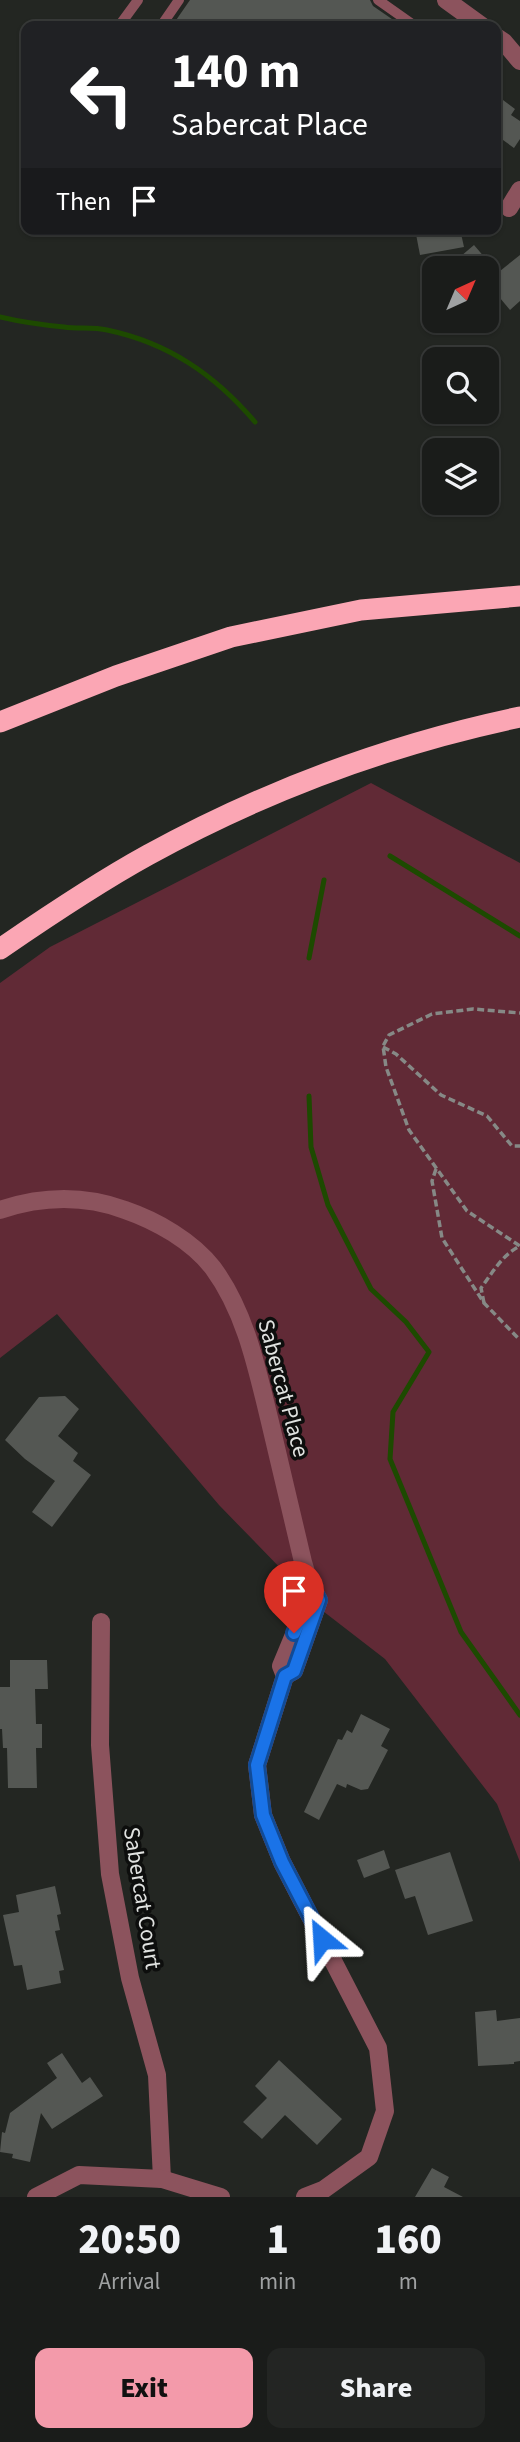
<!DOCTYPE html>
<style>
:root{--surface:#1a1c1a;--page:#232523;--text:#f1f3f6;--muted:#9fa1a2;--line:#383a39;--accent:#f39aaa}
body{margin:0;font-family:"Source Sans 3",sans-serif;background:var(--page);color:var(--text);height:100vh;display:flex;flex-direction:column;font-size:26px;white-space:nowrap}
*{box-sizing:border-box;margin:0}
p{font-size:23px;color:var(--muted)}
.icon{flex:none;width:38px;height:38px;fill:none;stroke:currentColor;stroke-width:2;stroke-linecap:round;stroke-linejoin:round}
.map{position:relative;height:2197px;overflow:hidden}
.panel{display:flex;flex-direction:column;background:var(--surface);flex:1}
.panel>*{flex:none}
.top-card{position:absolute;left:21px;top:21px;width:480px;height:214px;border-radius:14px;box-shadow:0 2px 5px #0004,0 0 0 2px var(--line);background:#202124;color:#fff;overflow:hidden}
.needle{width:46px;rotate:44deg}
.fabs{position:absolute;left:422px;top:256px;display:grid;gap:14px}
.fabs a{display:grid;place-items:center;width:77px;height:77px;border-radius:14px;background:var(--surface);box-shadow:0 2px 5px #0004,0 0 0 2px var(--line);font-size:35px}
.pin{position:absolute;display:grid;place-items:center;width:60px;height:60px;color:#fff;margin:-72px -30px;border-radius:50% 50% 50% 0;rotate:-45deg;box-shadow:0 0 7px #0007}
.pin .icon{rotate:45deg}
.me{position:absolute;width:77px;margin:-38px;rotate:333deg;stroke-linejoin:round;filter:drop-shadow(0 0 5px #0008)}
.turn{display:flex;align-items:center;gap:24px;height:147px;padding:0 35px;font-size:32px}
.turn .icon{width:91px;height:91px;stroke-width:2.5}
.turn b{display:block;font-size:49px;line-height:60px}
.then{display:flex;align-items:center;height:66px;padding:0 35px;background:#0003;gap:14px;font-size:26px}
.eta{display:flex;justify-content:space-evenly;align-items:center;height:119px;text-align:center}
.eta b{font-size:42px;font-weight:800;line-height:49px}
.cta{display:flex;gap:14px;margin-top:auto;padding:14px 35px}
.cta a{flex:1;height:80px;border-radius:14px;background:var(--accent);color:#111;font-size:28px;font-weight:800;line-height:80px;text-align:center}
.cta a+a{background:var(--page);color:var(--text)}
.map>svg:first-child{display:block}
</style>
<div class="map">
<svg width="520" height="2197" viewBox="0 0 520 2197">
<rect width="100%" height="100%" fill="#232622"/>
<polygon fill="#612a36" points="371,783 520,863 520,1862 497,1804 385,1659 319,1608 219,1505 57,1314 0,1358 0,983 50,947"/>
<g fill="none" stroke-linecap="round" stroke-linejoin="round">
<g stroke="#1d4a00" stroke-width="5">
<path d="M0,317C21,322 42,325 64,327C78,329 93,327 107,330C169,343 215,375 255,422"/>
<polyline points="390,856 520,936"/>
<polyline points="309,958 324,880"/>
<polyline points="309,1096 311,1147 328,1205 371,1289 406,1322 429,1352 393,1412 390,1459 461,1632 520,1715"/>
</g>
</g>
<g fill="#545753">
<polygon points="190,0 370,0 373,6 402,26 172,26"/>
<polygon points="495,94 515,109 511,115 520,121 520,139 514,148 496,135 495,136"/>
<polygon points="415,229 460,229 464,247 420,255"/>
<polygon points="474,245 486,259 486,254 500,271 520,255 520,301 510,310 500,298 486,309 486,268 447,268"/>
<polygon points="65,1396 79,1409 58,1436 78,1453 73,1461 91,1475 52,1527 32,1512 55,1481 25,1459 5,1440 39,1397"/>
<polygon points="10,1660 47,1660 48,1689 35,1689 36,1724 42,1724 42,1748 36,1748 37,1788 8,1788 7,1748 3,1748 2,1729 0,1729 0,1687 10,1687"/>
<polygon points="361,1714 390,1729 381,1746 388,1750 368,1789 361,1790 347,1784 346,1788 337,1784 319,1820 304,1812 338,1739 342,1740 347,1730 352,1733"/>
<polygon points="384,1850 390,1868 364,1878 357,1860"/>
<polygon points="450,1852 473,1921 428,1935 415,1896 405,1899 395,1870"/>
<polygon points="55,1886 61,1914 57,1915 60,1930 55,1931 64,1970 59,1971 61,1983 27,1990 22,1965 14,1966 3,1915 19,1912 16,1895"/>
<polygon points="496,2010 497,2021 520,2018 520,2061 514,2062 514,2064 478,2066 475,2012"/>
<polygon points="62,2053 82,2083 90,2077 103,2096 52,2129 41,2113 30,2162 12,2158 13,2154 0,2152 2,2132 5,2133 10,2113 57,2078 47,2063"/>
<polygon points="279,2060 342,2119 317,2145 285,2115 262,2139 243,2122 267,2098 255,2086"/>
<polygon points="432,2168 449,2177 444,2187 463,2197 415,2197"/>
</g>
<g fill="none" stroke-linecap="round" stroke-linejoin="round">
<g stroke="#868986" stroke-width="3.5" stroke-dasharray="7 3.5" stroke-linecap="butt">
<polyline points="383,1047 396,1054 441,1095 487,1116 512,1146 520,1146"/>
<polyline points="436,1169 432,1181 442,1238 484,1303 520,1340"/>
<path d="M484,1303L481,1288C493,1272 502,1255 520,1246L467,1211L409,1130L386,1067L383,1046L389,1035L432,1014L473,1009L520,1013"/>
</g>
<g stroke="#8c535d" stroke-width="10">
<polyline points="378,0 415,26"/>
<polyline points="119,26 138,0"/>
<polyline points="161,26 179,0"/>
</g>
<g stroke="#8c535d" stroke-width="18">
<polyline points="446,0 482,26"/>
<polyline points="495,36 504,42 520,61"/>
<polyline points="509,208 520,190"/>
<path d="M0,1210C42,1196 84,1195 125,1210C157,1221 192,1241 213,1268C246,1313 257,1369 270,1422C281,1469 292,1515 303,1562L309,1582L319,1600L294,1671L285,1676"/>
<polyline points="101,1622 100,1745 110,1874 130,1978 157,2075 162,2179"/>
<polyline points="36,2197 79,2175 162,2179 221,2197"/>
<polyline points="305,2197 323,2190 369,2157 385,2111 378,2048 282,1862 263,1815 257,1765 285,1676 281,1666 313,1589"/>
</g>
<g stroke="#fba6b4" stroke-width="21">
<polyline points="0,722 116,676 231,637 361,610 520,596"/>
<path d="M0,949C48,916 97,883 148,855C263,792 391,744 520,717"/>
</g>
</g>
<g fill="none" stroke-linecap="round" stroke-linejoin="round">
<g stroke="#114b97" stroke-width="18">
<polyline id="route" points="294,1633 313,1589 319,1600 294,1671 285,1676 257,1765 263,1815 282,1862 322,1939"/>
</g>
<use href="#route" stroke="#1a73e8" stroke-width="12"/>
</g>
<g text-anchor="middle" stroke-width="7" stroke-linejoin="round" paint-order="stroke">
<g font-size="23" fill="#e0e2e0" stroke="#0d0e0d">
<text transform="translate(284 1388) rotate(75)" y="8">Sabercat Place</text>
<text transform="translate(143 1898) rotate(81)" y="8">Sabercat Court</text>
</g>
</g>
</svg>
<div class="fabs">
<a><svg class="needle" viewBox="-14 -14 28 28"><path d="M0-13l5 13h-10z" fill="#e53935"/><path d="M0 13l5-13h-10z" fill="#9fa1a2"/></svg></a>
<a><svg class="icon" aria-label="search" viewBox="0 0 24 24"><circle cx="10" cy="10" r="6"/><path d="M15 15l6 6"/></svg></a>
<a><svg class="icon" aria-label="layers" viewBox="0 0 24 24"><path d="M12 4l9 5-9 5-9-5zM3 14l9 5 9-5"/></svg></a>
</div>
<div class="pin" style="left:294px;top:1633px;background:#d93025"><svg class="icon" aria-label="arrive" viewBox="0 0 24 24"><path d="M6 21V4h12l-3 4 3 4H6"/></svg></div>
<svg class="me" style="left:322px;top:1939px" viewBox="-20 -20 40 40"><path d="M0-17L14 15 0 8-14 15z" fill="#1a73e8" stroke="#fff" stroke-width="4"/></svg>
<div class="top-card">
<div class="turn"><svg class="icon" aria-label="left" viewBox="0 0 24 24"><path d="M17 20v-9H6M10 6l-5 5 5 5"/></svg><div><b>140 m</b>Sabercat Place</div></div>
<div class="then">Then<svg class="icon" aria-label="arrive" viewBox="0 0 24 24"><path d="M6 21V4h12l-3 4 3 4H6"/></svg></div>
</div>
</div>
<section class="panel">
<div class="eta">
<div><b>20:50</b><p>Arrival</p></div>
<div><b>1</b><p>min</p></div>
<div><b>160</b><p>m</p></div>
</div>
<div class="cta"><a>Exit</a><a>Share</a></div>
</section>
